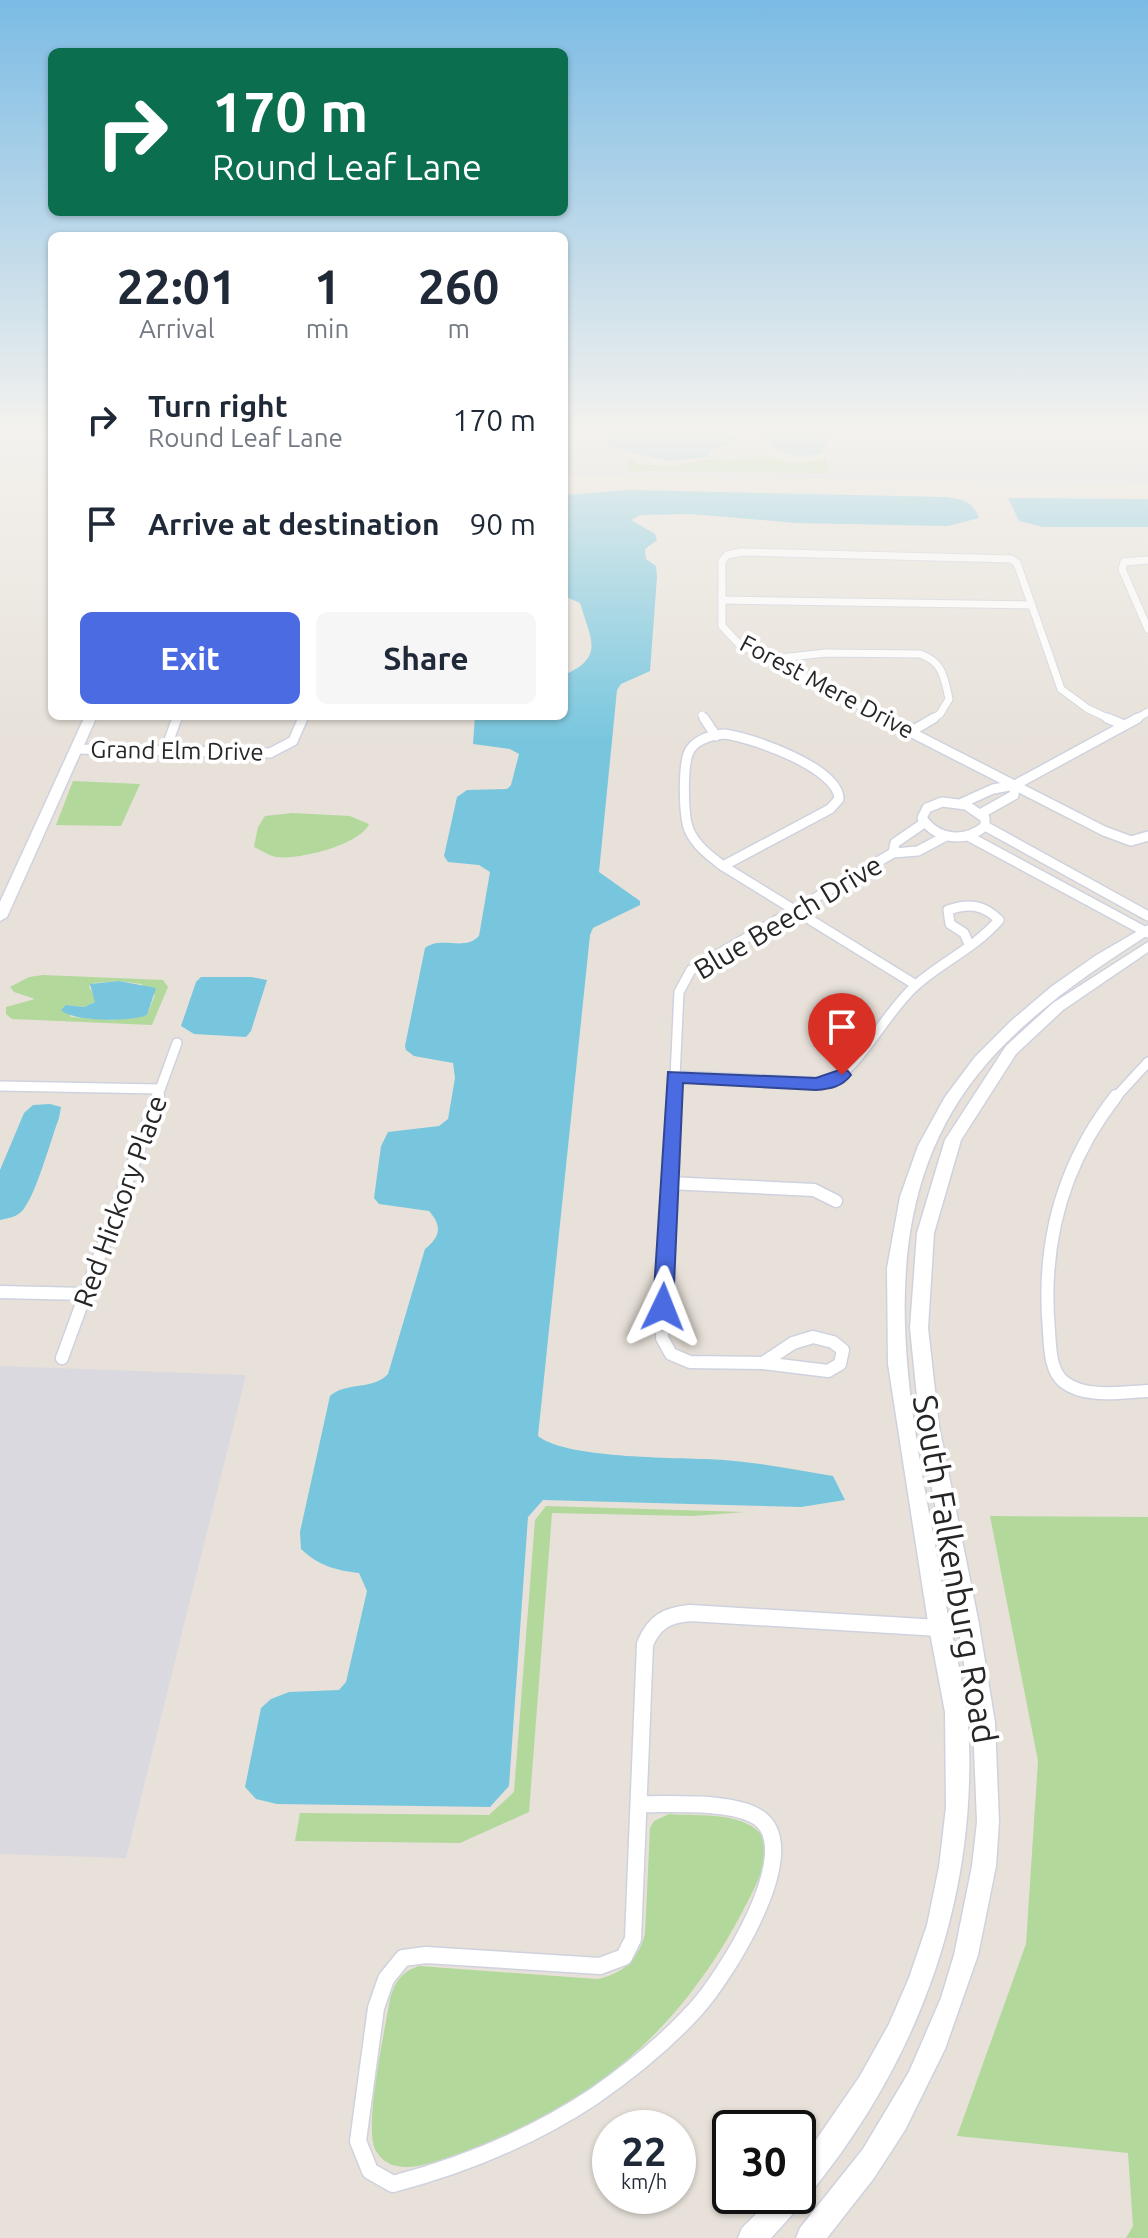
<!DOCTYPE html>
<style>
:root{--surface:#fff;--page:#f6f6f7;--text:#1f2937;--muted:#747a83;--accent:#4b6be3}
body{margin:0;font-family:Ubuntu,sans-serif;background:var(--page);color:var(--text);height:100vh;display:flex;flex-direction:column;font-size:30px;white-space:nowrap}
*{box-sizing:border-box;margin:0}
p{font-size:26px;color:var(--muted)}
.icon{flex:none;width:44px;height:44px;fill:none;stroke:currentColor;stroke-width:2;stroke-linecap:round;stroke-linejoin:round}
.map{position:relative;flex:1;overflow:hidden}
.side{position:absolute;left:48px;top:232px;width:520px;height:488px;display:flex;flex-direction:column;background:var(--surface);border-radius:12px;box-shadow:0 2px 6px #0004}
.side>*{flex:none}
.guide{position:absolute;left:48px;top:48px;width:520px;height:168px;border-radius:12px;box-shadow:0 2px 6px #0004;background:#0b6e4f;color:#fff;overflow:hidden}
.speed{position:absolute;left:592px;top:2110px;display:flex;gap:16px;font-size:40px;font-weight:700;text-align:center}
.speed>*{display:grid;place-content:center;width:104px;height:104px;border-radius:50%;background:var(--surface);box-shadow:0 2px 6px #0004;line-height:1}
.speed small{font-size:20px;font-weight:400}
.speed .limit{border:4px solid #111;border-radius:12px;background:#fff;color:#111}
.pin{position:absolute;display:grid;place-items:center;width:68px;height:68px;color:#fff;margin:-82px -34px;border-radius:50% 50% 50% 0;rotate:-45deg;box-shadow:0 0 8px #0007}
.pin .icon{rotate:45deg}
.me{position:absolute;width:88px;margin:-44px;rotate:2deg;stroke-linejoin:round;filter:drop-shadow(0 0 6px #0008)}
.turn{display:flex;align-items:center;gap:28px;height:168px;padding:0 32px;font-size:36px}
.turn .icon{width:104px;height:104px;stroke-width:2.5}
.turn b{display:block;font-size:56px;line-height:68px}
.eta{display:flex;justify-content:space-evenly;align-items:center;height:136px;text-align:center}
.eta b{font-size:48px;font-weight:700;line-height:56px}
.cta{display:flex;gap:16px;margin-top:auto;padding:16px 32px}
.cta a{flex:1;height:92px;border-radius:12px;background:var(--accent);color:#fff;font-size:32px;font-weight:700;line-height:92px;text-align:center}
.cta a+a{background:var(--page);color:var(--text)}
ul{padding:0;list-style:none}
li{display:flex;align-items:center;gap:24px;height:104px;padding:0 32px}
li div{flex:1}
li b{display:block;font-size:30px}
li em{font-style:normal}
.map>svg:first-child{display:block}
</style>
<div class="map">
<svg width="1148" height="2238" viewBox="0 0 1148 2238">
<rect width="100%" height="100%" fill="#e7e1d9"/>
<g fill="#dbd9e0">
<polygon points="564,430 604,430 601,442 628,454 628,471 828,473 826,453 837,439 832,430 1148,430 1148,483 564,476"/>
<polygon points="731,430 748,430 775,453 766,457 722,461 712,458 712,451 741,444 742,441"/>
<polygon points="0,1366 246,1375 126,1858 0,1854"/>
</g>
<g fill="#b2d89b" fill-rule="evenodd">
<path d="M826,453L829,473L627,471L628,458L640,464L671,466L713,458L722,461L771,455C782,467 805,462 821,460Z"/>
<polygon points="73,781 140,784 121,826 56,825"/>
<path d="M292,813L350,816L369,824C360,845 298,860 277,857C269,856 261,850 254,847L258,827L265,816Z"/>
<path d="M43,975L163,980L168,987L152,1025L12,1019L6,1014V1007L35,999L14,992L10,987L29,977ZM119,981L141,984L155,995L147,1015L112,1020L71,1017L66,1005L84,1007L95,1002L97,999L89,987L94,983Z"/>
<polygon points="546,1506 745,1512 693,1516 552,1513 529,1812 460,1843 295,1841 300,1813 489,1815 514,1792 535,1520"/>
<polygon points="990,1516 1148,1517 1148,2238 1126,2238 1133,2226 1128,2153 957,2136 1026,1944 1038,1761"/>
<path d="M669,1814C705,1817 761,1809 770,1853C705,2009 608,2105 446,2158C423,2166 389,2177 375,2149C364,2125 385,2030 390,1999C395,1982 401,1972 419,1966L597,1979C623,1974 638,1960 645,1934L650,1828L654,1821Z"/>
</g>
<g fill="#77c6de">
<polygon points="607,430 727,430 739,441 709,450 709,457 668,461 610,447 604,442"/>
<path d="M751,430H829V440L822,453C790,461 775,450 751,430Z"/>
<path d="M630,490L946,497C963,499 972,501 979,518L948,526L796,523L690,514L641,515L631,520L655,534L657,540L645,549L646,559L656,566L657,577L650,671L621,684L617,690L599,872L640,901V905L593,928L590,935L538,1436C568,1460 682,1457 724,1460C761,1463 797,1470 833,1476L845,1500L801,1507L543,1500L528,1517L509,1786L490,1807L277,1804L256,1799L245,1787L261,1708L271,1699L289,1692L339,1690L346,1682L367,1591L359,1573C335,1570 319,1566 301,1549L300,1532L330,1396C347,1381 372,1391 388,1374L425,1249C441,1236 442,1226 429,1211L379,1204L374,1198L381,1146L388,1132L439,1126L448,1119L455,1078L453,1063L414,1056L406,1050L405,1046L425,948C441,935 464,952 479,936L490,872L479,865L448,862L444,856L457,797L467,790L507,789L511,785L519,754L510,749L473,744L475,716H564V675C605,657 591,640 580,603L564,596V495Z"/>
<polygon points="1008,498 1148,499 1148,527 1043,527 1019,521"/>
<polygon points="201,977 251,977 267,980 251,1031 246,1037 194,1034 181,1026 196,982"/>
<path d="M119,981L156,988L147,1015C131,1022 73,1022 61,1010L66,1005L84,1007L95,1002L90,984Z"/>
<path d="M50,1104L61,1107L59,1118C50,1142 37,1192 23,1210C17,1217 9,1218 0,1220V1170L24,1113L33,1105Z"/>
</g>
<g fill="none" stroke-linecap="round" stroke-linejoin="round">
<g stroke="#cfd2de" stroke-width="9">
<g id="street-far3">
<polyline points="1148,560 1124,562 1122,569 1148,629"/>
<polyline points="722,600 1032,605"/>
<path d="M771,659L826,653L920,654C943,662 944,677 949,699L940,714L931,720"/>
<polyline points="702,715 705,720"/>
<polyline points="177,720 178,716"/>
<polyline points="303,720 304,716"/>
<polyline points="887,720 739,644 722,626 722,561 727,555 741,552 1011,559 1017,563 1061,689 1088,709 1112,720"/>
<polyline points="1134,720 1148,712"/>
</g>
</g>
<g stroke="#cfd2de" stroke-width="12">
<g id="street-far2">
<polyline points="704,718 716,736"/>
<polyline points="883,718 1104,831 1131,841 1148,836"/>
<polyline points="1107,718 1124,725"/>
<polyline points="912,731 934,718"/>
<path d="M724,734C751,737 839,768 839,799L830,809L723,866C710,856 696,846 689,830C683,815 683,769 688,754C693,740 711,735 724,734Z"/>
<polyline points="76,749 270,753 293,741 303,718"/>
<polyline points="165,751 177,718"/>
<path d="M942,802L966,805L985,818V826C965,843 937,840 922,818L927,808Z"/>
<polyline points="962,803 993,789 1015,785 1138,718"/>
<polyline points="982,813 1014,795 1015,785"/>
<polyline points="985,826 1148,916"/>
<polyline points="968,836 1148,933"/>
<polyline points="893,853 895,843 924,823"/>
<polyline points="723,866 916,985"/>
<path d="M674,1076L830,1083C865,1060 884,1014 916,985C942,962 976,947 999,920C983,904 968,903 948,910L950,924L964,933L969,944"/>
<polyline points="0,1086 160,1089"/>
<polyline points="157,1098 177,1043"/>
<polyline points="674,1098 679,992 691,970 893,853 918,851 946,836"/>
<polyline points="1115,1098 1148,1062"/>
</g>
</g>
<g stroke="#cfd2de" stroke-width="15">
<g id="street-far1">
<polyline points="674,1096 662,1338 671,1354 690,1362 763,1363"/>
<path d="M1116,1096C1062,1165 1041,1243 1049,1331C1050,1347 1050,1371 1064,1382C1086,1399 1122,1392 1148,1391"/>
<polyline points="668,1183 814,1190 836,1201"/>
<polyline points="0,1292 86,1294"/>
<polygon points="813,1337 833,1342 843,1350 840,1364 828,1371 763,1363 793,1343"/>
<polyline points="62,1358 158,1096"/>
</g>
</g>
<g stroke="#cfd2de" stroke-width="19">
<path id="street" d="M639,1804C670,1805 733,1800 759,1818C806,1851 723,1980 695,2010C665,2043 629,2072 593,2097C531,2138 465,2165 393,2184L370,2171L358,2141L376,2008L386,1979L403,1958L426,1955L600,1966L624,1957L633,1939L645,1644C654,1622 667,1615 690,1613L939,1628"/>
</g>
<g stroke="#cfd2de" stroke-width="3">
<g id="secondary">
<polygon points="85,716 97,716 7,917 0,921 0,902"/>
<path d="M1148,925V935C1090,972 1033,1011 988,1062C856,1213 913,1414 943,1590C952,1640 967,1691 969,1742C975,1931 899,2102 771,2238H738L742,2228L774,2196H798V2166L860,2076L889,2024L909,1978L927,1925L939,1867L946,1807L945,1712L928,1622L888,1364L887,1268L900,1197L918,1146L945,1097L975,1057L1011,1021L1051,987L1095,956Z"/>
<polygon points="1148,942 1148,952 1063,1010 1016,1054 961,1140 934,1233 928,1328 939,1426 979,1624 995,1723 999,1822 996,1866 978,1955 945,2049 905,2130 874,2178 827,2238 796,2238 800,2228 863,2149 909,2072 941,1998 954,1955 972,1866 977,1822 973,1723 958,1624 920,1426 910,1328 917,1233 945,1140 1006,1046 1053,1003"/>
</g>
</g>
<use href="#street-far3" stroke="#fff" stroke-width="7"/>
<use href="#street-far2" stroke="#fff" stroke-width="9"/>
<use href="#street-far1" stroke="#fff" stroke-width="12"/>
<use href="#street" stroke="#fff" stroke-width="16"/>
<use href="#secondary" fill="#fff" fill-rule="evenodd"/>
</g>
<linearGradient id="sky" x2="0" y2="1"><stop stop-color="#7bbbe4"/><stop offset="0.58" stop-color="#f4f2ee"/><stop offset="1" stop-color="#f4f2ee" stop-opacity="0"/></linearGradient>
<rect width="1148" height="743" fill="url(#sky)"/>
<path fill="#4b6be3" stroke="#314694" stroke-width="2" d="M842,1069L848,1071L851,1075C842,1087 830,1089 816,1090L683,1083L673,1307L670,1312H656L653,1307L668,1072L816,1078Z"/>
<g text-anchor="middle" stroke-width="8" stroke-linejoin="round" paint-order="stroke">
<g font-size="24" fill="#262626" stroke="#fff">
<text transform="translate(827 687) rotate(28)" y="8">Forest Mere Drive</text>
<text transform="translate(177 751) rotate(1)" y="8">Grand Elm Drive</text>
</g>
<g font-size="28" fill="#262626" stroke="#fff">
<text transform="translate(788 917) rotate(-31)" y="10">Blue Beech Drive</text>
<text transform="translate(120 1201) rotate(-70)" y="10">Red Hickory Place</text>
</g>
<g font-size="34" fill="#262626" stroke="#fff">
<text transform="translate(955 1569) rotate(80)" y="12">South Falkenburg Road</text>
</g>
</g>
</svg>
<div class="speed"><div>22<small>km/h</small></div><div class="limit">30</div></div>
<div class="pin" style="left:842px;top:1075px;background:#d93025"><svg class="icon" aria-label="arrive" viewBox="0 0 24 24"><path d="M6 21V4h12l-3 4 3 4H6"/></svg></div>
<svg class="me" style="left:663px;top:1307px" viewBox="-20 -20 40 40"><path d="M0-17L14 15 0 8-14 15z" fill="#4b6be3" stroke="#fff" stroke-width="4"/></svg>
<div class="guide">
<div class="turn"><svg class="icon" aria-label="right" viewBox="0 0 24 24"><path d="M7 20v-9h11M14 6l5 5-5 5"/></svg><div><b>170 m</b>Round Leaf Lane</div></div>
</div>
<section class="side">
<div class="eta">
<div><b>22:01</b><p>Arrival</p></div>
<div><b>1</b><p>min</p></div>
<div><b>260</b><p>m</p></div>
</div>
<ul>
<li><svg class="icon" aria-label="right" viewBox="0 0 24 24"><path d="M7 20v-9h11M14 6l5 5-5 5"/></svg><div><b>Turn right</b><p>Round Leaf Lane</p></div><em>170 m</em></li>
<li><svg class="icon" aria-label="arrive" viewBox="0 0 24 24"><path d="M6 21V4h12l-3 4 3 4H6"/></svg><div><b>Arrive at destination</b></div><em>90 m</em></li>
</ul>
<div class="cta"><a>Exit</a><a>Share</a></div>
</section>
</div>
